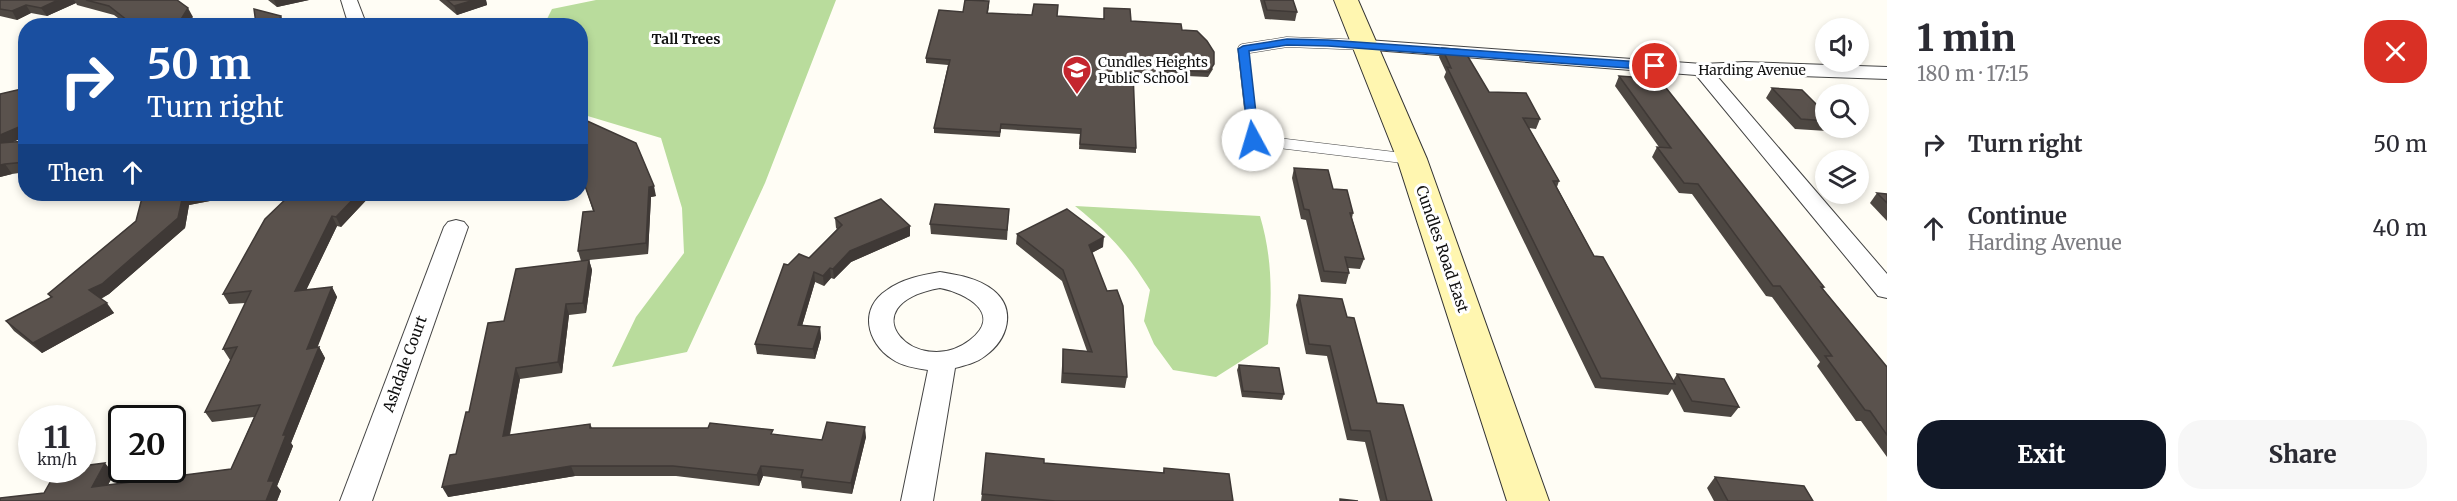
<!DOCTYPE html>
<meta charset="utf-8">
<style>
:root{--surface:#fff;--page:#f7f7f7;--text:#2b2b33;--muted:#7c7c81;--accent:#111827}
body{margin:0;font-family:Merriweather,serif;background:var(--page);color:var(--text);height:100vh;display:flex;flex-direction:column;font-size:22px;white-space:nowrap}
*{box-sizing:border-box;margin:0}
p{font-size:20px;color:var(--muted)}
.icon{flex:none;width:33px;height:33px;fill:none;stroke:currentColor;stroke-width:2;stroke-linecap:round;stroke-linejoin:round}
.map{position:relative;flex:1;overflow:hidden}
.side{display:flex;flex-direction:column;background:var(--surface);width:570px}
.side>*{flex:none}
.top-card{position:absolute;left:18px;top:18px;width:570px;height:183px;border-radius:24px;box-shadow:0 3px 9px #0003;background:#1a4fa0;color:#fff;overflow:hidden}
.buttons{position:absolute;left:1815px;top:18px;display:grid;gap:12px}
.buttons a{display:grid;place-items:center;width:54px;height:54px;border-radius:50%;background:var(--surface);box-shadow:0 3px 9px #0003;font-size:30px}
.speed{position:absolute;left:18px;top:405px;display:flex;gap:12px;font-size:30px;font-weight:700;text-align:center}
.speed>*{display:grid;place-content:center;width:78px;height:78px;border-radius:50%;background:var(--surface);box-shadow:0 3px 9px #0003;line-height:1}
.speed small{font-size:15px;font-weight:400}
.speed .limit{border:3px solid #111;border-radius:9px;background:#fff;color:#111}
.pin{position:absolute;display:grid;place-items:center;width:51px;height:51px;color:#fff;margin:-26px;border:3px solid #fff;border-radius:50%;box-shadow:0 2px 6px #0007}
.me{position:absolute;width:66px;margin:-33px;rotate:354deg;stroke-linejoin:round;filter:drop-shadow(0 0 4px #0008)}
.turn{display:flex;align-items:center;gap:21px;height:126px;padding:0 30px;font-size:27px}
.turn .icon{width:78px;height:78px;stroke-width:2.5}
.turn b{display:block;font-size:42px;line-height:51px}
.then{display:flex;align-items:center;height:57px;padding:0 30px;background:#0003;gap:12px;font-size:22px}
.round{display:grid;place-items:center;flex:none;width:63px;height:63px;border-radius:24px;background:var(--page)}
.overview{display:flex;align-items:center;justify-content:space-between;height:102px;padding:0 30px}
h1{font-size:36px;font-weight:800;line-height:45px}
.primary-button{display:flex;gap:12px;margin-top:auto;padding:12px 30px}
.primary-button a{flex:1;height:69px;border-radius:24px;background:var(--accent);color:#fff;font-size:24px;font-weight:800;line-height:69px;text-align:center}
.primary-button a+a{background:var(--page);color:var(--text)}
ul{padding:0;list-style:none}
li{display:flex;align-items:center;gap:18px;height:84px;padding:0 30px}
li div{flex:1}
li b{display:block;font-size:22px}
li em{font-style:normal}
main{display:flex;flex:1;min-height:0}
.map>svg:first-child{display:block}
</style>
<main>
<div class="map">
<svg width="1887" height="501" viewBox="0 0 1887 501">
<rect width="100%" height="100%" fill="#fffdf5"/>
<g fill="#b9dc9c">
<polygon points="596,0 836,0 765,183 687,352 612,367 636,317 684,253 682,208 661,138 581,114 580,26 544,25 552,9"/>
<path d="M1075,206L1260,216C1273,260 1272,298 1268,344L1216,377L1173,370L1154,344L1144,321L1150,290C1127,253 1110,234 1075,206Z"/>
</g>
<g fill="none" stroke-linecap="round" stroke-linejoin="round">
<g stroke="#444" stroke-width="11">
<polyline id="service" points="1367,45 1287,42 1243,49 1253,140 1411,159"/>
</g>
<g stroke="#444" stroke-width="2">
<g id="minor">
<polygon points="341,0 357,0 367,26 349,26"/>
<polygon points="1367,40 1702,64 1745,62 1887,67 1887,79 1745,74 1716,75 1887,274 1887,298 1878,296 1696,75 1361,49 1358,45 1361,41"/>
<polygon points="456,220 464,222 468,227 372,501 340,501 444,227 448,222"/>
<path d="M940,272C958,275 978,278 993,290C1017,309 1008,340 985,356C976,363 966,365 955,368L933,501H901L928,370C915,368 902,366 892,359C866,342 859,308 887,290C902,279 922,275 940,272ZM940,288C966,293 1004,314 970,340C917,381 845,305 940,288Z"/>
</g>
</g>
<g stroke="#333" stroke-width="2">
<polygon id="secondary" points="1334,0 1358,0 1427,159 1549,501 1507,501 1397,159"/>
</g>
<use href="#service" stroke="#fff" stroke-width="10"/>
<use href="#minor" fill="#fff" fill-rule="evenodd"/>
<use href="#secondary" fill="#fff6b0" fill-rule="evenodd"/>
</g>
<g fill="#4d4742">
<polygon points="0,0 86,0 193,17 126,24 114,15 77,5 76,3 47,16 31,13 17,20 0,16"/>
<polygon points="268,0 309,0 277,7"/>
<polygon points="439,0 486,0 487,5 457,15"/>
<polygon points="1260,0 1293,0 1297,12 1295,21 1265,19"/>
<polygon points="989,6 988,13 1104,19 1104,8 1131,21 1182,30 1213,69 1208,77 1165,75 1165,79 1133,77 1136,148 1136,153 1079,149 1080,134 1001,129 1000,137 934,133 934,128 948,65 926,63 926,58 963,12"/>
<polygon points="1442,48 1489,92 1540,119 1536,129 1529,128 1559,181 1557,187 1594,256 1673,381 1677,374 1739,407 1731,417 1684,412 1672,389 1668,395 1595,388 1444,77 1446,72 1439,57"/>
<polygon points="1619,76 1824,287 1823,289 1887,367 1887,457 1861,421 1856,421 1817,366 1820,362 1772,297 1766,296 1692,194 1679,193 1652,157 1657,147 1659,147 1615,86"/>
<polygon points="26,88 26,136 13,142 26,141 26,172 12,174 0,177 0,94"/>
<polygon points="1772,88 1826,114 1826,128 1829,128 1827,131 1795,129 1766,98"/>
<polygon points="580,123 656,196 651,197 648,254 589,260 592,270 586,313 569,315 562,373 520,379 510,435 590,424 592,428 773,435 822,440 866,437 852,494 802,488 801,481 763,476 759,486 676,476 575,476 448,497 456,454 469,412 504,321 581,261 578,251 593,211 583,180 580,179"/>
<polygon points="1294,168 1333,189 1353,213 1352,218 1364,259 1360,269 1348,268 1349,273 1346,284 1321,282 1306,220 1301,219 1292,178"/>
<polygon points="1877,193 1887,194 1887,221 1870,203"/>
<polygon points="143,194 211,194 215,200 189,205 185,228 109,294 101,299 114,313 42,353 14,331 6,321 51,298 48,294 136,221"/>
<polygon points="291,194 372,194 341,227 337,226 306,290 332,287 337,297 317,347 319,347 325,358 291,443 293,446 277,486 281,491 277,501 0,501 44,493 114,474 108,485 231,469 254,417 212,422 205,412 231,359 230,360 223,349 246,303 229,304 223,294"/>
<polygon points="1009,209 1007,240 931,234 930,224"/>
<polygon points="835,218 910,236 851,262 834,279 831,278 824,286 815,282 802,326 820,327 821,338 815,359 757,354 755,344 788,265 809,258 837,229 836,228"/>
<polygon points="1017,234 1103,247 1092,253 1127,377 1125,388 1061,383 1063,349 1087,351 1062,281 1016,244"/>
<polygon points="1299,295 1347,317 1377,403 1432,501 1380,501 1365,442 1347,440 1327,356 1306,354 1296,305"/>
<polygon points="1239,365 1284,394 1282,400 1242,397 1237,370"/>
<polygon points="1044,463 1163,473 1164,468 1233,501 981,501 982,494"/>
<polygon points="1715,477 1813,501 1714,501 1707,488"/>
</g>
<g fill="#3f3936">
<polygon points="58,0 74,0 76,3 47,16 41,8"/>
<polygon points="274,0 309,0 277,7"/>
<polygon points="474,0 486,0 487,5 457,15 454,6"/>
<polygon points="26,5 31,13 17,20 12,11"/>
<polygon points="188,8 193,17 187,26 177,26"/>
<polygon points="281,16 285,24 284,26 277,26"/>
<polygon points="26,124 26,136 0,148 0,135"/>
<polygon points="5,164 12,174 0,177 0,165"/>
<polygon points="654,186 656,196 651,197 648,254 646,243 649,187"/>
<polygon points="192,194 211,194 215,200 189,205 185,228 109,294 97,300 89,290 183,195"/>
<polygon points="358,194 372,194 341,227 336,217"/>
<polygon points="332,216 337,226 301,301 295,291"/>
<polygon points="910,226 910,236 851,262 834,279 833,269 850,251"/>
<polygon points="1104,237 1103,247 1087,255 1089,245"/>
<polygon points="589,260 592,270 586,313 583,303"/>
<polygon points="830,268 831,278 824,286 823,276"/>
<polygon points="814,272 815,282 799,336 798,325"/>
<polygon points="332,287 337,297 313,359 307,349"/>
<polygon points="107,303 114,313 42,353 33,343"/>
<polygon points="566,304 569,315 562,373 558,362"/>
<polygon points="820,327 821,338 815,359 813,349"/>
<polygon points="319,347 325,358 291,443 293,446 277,486 281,491 277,501 266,501 268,481 283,435"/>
<polygon points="516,368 520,379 507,447 503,436"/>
<polygon points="865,427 866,437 852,494 851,483"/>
<polygon points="105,463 114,474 101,497 92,487"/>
<polygon points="571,466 575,476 448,497 442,487"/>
<polygon points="761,466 763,476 759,486 757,475"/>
</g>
<g fill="#5a524d" stroke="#3f3936" stroke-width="1.5">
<polygon points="0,0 58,0 41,8 26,5 12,11 0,9"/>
<polygon points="86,0 177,0 188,8 177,26 125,26 128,21 109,6"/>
<polygon points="447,0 474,0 454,6"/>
<polygon points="965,0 989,1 987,13 1032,15 1034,4 1058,5 1057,16 1104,19 1104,8 1130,9 1131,21 1181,24 1182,30 1197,31 1207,41 1214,52 1214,64 1209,72 1165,70 1166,74 1133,72 1136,148 1080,144 1081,129 1001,124 1000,132 934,128 950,60 926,58 939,10 963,12"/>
<polygon points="1264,0 1293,0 1297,12 1267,10"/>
<polygon points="254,9 281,16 277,26 246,26 256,24"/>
<polygon points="1442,48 1464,50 1489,92 1526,93 1540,119 1523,118 1559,181 1553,181 1594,256 1603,257 1675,384 1601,378 1447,67 1451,68"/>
<polygon points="1619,76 1659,79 1824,287 1821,287 1887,367 1887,435 1870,411 1865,410 1825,356 1832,356 1780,286 1773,286 1698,184 1684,183 1657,147 1671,148"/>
<polygon points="26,88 26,124 0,135 0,94"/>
<polygon points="1772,88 1802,90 1826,114 1826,121 1801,119"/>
<polygon points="585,120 636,143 654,186 649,187 646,243 578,251 583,212 594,211 580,172 580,123"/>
<polygon points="26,141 26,162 5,164 0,165 0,143"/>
<polygon points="1294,168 1328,170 1333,189 1347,190 1353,213 1350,213 1364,259 1345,257 1349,273 1324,271 1309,210 1304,209"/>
<polygon points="1877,193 1887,194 1887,203"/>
<polygon points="143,194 192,194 183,195 178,218 102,284 89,290 107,303 33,343 6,321 52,297 48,294 136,221"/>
<polygon points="291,194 358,194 336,217 332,216 295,291 332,287 307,349 319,347 283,435 286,435 268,481 274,481 266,501 0,501 0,498 44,493 57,470 82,470 82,466 105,463 92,487 231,469 260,405 205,412 237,347 223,349 251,291 223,294 265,219"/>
<polygon points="881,199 910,226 850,251 833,269 830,268 823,276 814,272 798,325 820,327 813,349 755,344 784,264 788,265 799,254 809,258 842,225 835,218"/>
<polygon points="935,204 1009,209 1007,230 930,224"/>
<polygon points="1067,209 1104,237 1089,245 1107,291 1117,290 1123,306 1127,377 1063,373 1063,349 1092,352 1063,270 1017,234"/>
<polygon points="589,260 583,303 566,304 558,362 516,368 503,436 590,424 590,428 708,428 710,423 773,430 771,434 822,440 827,422 865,427 851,483 801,477 803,470 761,466 757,475 673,466 571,466 442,487 450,455 456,454 466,412 469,412 488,323 504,321 516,269"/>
<polygon points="1299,295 1342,299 1347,317 1354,318 1377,403 1403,405 1432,501 1387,501 1370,431 1351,430 1330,346 1309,344"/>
<polygon points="1239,365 1279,368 1284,394 1243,391"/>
<polygon points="1677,374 1724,379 1739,407 1692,401"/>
<polygon points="986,453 1044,459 1044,463 1164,473 1164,468 1229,474 1233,501 1055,501 982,494"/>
<polygon points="1715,477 1804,486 1813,501 1728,501"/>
<polygon points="1340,499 1358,501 1340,501"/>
</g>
<polygon fill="#1a73e8" stroke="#114b97" stroke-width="1.5" points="1287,39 1328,40 1655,63 1661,66 1655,70 1328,46 1287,45 1249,51 1259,140 1257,142 1249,142 1238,49 1243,46"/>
<defs>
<g id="school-pin" transform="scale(1.5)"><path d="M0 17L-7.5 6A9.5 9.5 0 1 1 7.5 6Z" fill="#c4262e" stroke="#fff"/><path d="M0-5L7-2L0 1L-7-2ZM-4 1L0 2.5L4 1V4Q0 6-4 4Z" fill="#fff"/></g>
</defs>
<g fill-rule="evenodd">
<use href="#school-pin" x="1077" y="70"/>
</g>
<g text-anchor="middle" stroke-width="6" stroke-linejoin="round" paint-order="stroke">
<g font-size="14" font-weight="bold" fill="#111" stroke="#fff">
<text x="686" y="44">Tall Trees</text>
</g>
<g font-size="14" fill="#111" stroke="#fff" text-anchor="start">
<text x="1098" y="67">Cundles Heights<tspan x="1098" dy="16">Public School</tspan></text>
</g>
<g font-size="14" fill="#111" stroke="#fff">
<text x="1752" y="75">Harding Avenue</text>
</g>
<g font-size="15" fill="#111" stroke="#fff">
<text transform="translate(1442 249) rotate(71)" y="5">Cundles Road East</text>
<text transform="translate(405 364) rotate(-70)" y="5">Ashdale Court</text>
</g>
</g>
</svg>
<div class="buttons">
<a><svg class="icon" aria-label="sound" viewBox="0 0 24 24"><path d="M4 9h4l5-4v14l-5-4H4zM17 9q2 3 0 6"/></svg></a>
<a><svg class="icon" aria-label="search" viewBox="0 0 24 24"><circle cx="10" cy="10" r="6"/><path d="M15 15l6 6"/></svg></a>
<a><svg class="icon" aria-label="layers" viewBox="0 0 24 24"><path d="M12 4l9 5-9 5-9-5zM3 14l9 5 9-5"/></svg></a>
</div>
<div class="speed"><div>11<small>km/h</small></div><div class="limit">20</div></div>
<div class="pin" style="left:1655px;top:66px;background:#d93025"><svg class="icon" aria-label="arrive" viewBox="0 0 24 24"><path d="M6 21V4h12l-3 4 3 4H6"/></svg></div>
<svg class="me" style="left:1253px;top:140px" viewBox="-20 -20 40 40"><circle r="19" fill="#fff"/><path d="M0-13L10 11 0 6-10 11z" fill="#1a73e8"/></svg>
<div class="top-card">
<div class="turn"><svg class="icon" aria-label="right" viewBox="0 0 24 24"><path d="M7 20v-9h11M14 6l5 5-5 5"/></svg><div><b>50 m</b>Turn right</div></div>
<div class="then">Then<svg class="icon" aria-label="ahead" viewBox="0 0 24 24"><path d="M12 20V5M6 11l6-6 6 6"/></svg></div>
</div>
</div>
<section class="side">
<div class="overview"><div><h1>1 min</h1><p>180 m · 17:15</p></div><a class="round" style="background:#d93025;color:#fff"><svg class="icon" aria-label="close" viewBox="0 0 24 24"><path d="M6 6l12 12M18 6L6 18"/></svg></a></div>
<ul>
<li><svg class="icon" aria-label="right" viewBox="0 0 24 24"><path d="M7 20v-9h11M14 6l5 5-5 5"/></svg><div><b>Turn right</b></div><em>50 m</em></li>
<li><svg class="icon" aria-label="ahead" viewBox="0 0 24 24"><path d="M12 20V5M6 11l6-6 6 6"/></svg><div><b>Continue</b><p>Harding Avenue</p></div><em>40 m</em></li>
</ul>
<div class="primary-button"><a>Exit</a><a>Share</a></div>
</section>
</main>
